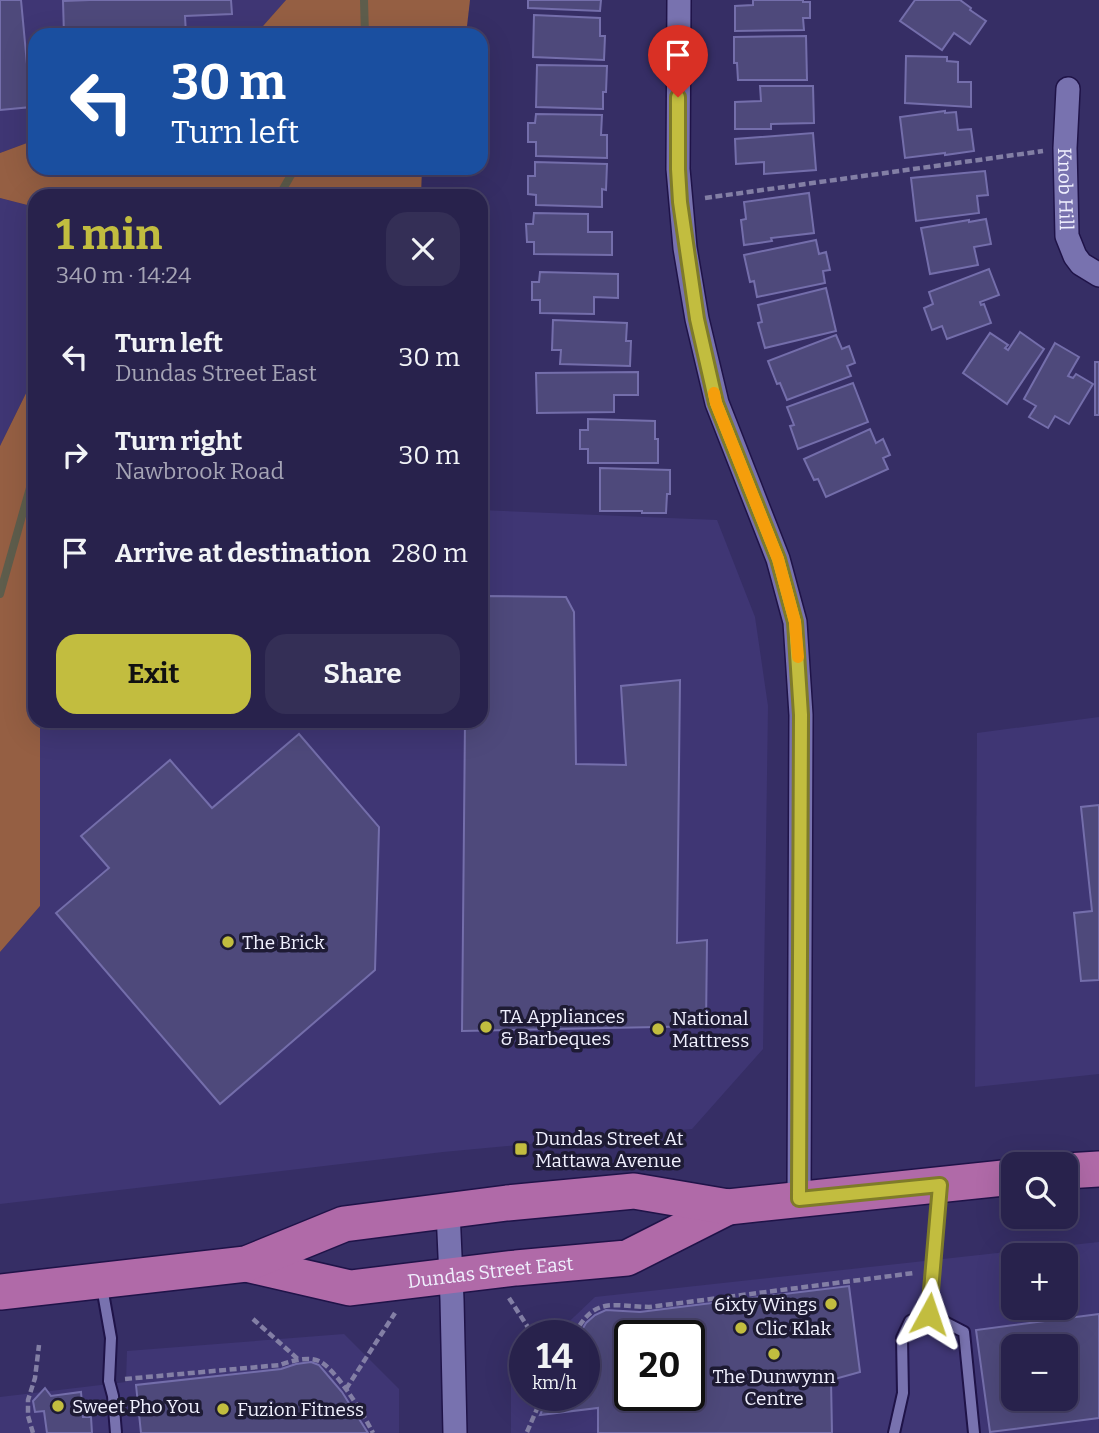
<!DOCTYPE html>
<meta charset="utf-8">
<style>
:root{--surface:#28224c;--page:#342f56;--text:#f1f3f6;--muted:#a5a4b5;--line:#443f64;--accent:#c2bd3f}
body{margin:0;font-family:Bitter,serif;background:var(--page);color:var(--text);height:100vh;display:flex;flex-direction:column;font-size:26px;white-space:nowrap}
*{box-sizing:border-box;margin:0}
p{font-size:23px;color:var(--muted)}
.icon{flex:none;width:38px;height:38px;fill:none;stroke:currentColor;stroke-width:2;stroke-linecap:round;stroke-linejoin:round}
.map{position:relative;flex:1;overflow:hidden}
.sheet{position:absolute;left:28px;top:189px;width:460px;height:539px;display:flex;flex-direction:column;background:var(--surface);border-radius:21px;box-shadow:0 7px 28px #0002,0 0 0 2px var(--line)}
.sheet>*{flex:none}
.top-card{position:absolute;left:28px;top:28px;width:460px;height:147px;border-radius:21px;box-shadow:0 7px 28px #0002,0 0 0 2px var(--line);background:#1a4fa0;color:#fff;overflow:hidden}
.fabs{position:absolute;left:1001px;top:1152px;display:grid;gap:14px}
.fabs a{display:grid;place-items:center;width:77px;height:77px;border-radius:14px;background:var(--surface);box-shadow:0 7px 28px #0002,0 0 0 2px var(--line);font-size:35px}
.speed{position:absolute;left:509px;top:1320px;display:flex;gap:14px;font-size:35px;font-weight:700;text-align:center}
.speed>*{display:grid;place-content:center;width:91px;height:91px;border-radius:50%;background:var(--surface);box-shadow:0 7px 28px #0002,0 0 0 2px var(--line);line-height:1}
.speed small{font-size:18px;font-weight:400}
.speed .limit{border:4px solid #111;border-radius:10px;background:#fff;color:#111}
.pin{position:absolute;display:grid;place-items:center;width:60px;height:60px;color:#fff;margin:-72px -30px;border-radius:50% 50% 50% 0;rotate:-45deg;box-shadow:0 0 7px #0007}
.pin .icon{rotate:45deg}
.me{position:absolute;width:77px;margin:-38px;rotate:5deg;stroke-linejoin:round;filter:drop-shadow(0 0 5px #0008)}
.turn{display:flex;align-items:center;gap:24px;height:147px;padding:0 28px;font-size:32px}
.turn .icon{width:91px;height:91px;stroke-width:2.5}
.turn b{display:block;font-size:49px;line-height:60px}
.round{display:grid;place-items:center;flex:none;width:74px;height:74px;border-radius:21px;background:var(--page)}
.head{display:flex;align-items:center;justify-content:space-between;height:119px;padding:0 28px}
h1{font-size:42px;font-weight:700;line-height:52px;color:var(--accent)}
.cta{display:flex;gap:14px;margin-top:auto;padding:14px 28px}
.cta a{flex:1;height:80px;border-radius:21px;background:var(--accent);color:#111;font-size:28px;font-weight:700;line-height:80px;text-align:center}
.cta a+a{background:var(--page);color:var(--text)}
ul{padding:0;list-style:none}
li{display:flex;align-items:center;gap:21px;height:98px;padding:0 28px}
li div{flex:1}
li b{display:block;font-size:26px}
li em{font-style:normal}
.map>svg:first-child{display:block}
</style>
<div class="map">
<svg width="1099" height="1433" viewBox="0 0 1099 1433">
<rect width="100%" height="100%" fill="#362e65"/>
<g fill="#3f3674" fill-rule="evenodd">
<polygon points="0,0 286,0 255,35 35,35 35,140 0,153"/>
<polygon points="0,198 35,207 35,375 0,446"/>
<polygon points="481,510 717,520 755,617 768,706 763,1049 692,1129 443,1152 0,1204 0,952 40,906 40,721 481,721"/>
<polygon points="1099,717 1099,1074 975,1087 977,733"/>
<path d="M1099,1242V1433H511V1378L525,1365V1395H584V1335H555L595,1297ZM1013,1255H1066V1307H1013ZM630,1335H690V1395H630ZM1013,1346H1066V1398H1013Z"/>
<polygon points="344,1334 399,1389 399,1433 0,1433 0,1397 126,1382 127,1351"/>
</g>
<g fill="#955f43">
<polygon points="286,0 470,0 466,35 255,35"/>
<polygon points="35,140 35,168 422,168 421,196 35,196 35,207 0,198 0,153"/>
<polygon points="35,375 35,721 40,721 40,906 0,952 0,446"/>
</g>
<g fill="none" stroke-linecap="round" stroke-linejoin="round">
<g stroke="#5e5d4c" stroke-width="8">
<polyline points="364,0 365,35"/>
<polyline points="279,196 295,168"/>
<polyline points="0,594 35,470"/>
</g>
</g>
<g fill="#4e497b" stroke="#746eab" stroke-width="2" fill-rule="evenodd">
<polygon points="0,0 21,0 31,107 0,110"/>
<polygon points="90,0 231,0 232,14 185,16 186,35 64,35 63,1"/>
<polygon points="528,0 601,0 600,11 528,8"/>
<polygon points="753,0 803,0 803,2 810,2 810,18 803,18 804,30 735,31 735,6 753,5"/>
<polygon points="915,0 960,0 971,8 970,10 986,21 970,44 954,33 942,50 900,21"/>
<polygon points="534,15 600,18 600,36 605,36 604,60 533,57"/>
<polygon points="806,36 807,80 738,80 737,63 734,63 734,37"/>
<polygon points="906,56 947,57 947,61 958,62 958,82 971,82 971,107 905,103"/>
<polygon points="537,65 607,66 606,92 603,92 603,109 536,107"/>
<polygon points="760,86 813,86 814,123 771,124 771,129 735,129 735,102 761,101"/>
<polygon points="945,111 945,113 956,112 958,130 971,129 974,151 945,155 945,153 905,158 900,117"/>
<polygon points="536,114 602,115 601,135 607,135 607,158 536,156 536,142 528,142 528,123 535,123"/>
<polygon points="813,133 816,170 764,174 764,162 736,164 735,139"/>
<polygon points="535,162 607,164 606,190 602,189 602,207 536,205 536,195 528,194 528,176 535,176"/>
<polygon points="985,171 988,195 977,196 979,213 916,221 911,178"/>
<polygon points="809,193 814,233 771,238 772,241 744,245 741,220 746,219 744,202"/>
<polygon points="534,213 588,214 588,232 612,232 612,255 534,254 534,242 527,242 526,224 533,224"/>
<polygon points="986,219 991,244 974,247 978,265 930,274 921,228 969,220 969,222"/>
<polygon points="816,240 819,254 826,252 830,270 823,271 825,283 757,297 754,281 750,282 744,255"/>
<polygon points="989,269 999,295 980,302 981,305 984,304 991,323 947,339 942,326 932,330 924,308 933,304 929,292"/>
<polygon points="540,272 618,274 618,298 594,297 594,314 540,313 540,300 532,300 532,282 539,282"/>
<polygon points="826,288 836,331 765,348 758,323 762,322 758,305"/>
<polygon points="553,320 627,323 626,341 631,341 630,366 560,364 561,350 552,350"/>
<polygon points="1020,332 1044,349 1007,404 963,373 990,333 1008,345 1005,348 1008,350"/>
<polygon points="836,335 842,349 849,346 855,363 847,366 851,376 787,400 780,383 777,384 768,361"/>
<polygon points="1055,343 1079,357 1068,376 1073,378 1076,374 1093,384 1069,424 1055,416 1048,428 1029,417 1036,406 1024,399"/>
<rect x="1095" y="362" width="4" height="53"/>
<polygon points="638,372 638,395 614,395 614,412 537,413 536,373"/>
<polygon points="853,383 868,422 798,449 790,426 794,425 787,407"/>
<polygon points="588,419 655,421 655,439 658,439 658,463 588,463 588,449 580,449 580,430 588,430"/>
<polygon points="870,429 876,443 883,439 890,455 883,458 888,469 826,497 818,479 814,480 804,459"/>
<polygon points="600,468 670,470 670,494 667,494 666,513 642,513 642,511 600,511"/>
<polygon points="485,596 566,597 574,612 576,764 626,765 621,686 680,680 677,943 707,940 706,1026 462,1031 465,721 481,721 481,603"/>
<polygon points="299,734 379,827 375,970 220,1104 56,913 109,868 81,836 170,760 212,808"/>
<polygon points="1099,805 1099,980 1081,981 1074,913 1092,911 1081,807"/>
<path d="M849,1286L860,1372L831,1380L832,1433H598V1408L540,1415L549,1395H584V1335H579L586,1323L595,1315L606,1310L640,1312ZM630,1335H690V1395H630Z"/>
<path d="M1099,1314V1418L990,1432L976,1330ZM1013,1346H1066V1398H1013Z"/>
<polygon points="311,1362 319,1365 342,1392 368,1433 141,1433 136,1385 281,1369 296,1364"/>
<polygon points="45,1388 51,1396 81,1392 83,1417 91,1417 92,1433 47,1433 44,1411 35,1412 33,1401"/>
</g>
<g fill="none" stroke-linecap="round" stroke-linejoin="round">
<g stroke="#1f1348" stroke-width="14">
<g id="lane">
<polyline points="102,1287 111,1338 109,1381 113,1396 116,1433"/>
<polyline points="929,1314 939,1191"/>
<polyline points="894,1433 903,1393 902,1338 910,1321 929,1314 964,1332 974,1433"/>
</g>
</g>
<g stroke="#1f1348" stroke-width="26">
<g id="street">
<polyline points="679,0 678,169 685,248 697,319 717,403 778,559 795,622 801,715 799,1199"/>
<path id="s1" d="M1068,89L1065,148L1067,236L1075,256L1081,264L1099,275"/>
<polyline points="448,1211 452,1300 455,1433"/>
</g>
</g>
<g stroke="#1f1348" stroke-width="38">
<g id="primary">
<polyline points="1066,1171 1099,1169"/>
<path id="s2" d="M246,1264L350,1288L516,1268L627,1258L728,1207"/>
<polyline points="0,1292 246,1264 344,1224 507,1203 634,1191 728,1207 1013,1177"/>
</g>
</g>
<g stroke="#837fa5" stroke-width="4.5" stroke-dasharray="7 3.5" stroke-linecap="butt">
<polyline points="705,198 1043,151"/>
<polyline points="509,1298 533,1335"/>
<polyline points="253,1319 299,1360"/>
<path d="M574,1335C595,1296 611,1306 649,1307L914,1273"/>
<path d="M125,1379L280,1365C291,1361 307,1356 319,1361C336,1369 364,1415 373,1433"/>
<polyline points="346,1389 395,1313"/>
<polyline points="527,1432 543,1395"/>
<polyline points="33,1433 28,1416 28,1400 35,1378 39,1345"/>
</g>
<use href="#lane" stroke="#7872af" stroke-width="10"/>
<use href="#street" stroke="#7872af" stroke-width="23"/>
<use href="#primary" stroke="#b06aa8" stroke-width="35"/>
</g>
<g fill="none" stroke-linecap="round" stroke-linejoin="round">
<g stroke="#7e7b29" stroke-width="18">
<polyline id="route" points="678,97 678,169 680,202 697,319 716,403 778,559 795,622 801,715 799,1199 940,1185 929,1314"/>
</g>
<use href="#route" stroke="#c2bd3f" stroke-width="12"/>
<polyline stroke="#f59e0b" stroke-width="12" points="714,393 716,403 778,559 795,622 798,657"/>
</g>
<g fill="#c2bd3f" stroke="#1e1b34" stroke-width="2.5">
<circle cx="228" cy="942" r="7"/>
<circle cx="486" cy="1027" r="7"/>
<circle cx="658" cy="1029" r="7"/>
<rect x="514" y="1142" width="14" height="14" rx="3.5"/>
<circle cx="831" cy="1304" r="7"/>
<circle cx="741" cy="1328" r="7"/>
<circle cx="774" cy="1354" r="7"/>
<circle cx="58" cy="1406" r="7"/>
<circle cx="223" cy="1409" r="7"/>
</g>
<g text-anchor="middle" stroke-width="7" stroke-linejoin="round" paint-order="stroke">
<g font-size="19" fill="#f0f0fe" stroke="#1e1b34">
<text dy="7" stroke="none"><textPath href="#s1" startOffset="100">Knob Hill</textPath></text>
<text dy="7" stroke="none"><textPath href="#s2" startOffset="248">Dundas Street East</textPath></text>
</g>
<g font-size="19" fill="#f0f0fe" stroke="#1e1b34" text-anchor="start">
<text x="242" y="949">The Brick</text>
<text x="500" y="1023">TA Appliances<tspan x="500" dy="22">&amp; Barbeques</tspan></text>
<text x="672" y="1025">National<tspan x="672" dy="22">Mattress</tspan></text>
<text x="535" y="1145">Dundas Street At<tspan x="535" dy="22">Mattawa Avenue</tspan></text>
<text x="817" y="1311" text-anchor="end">6ixty Wings</text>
<text x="755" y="1335">Clic Klak</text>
<text x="774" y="1383" text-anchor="middle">The Dunwynn<tspan x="774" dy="22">Centre</tspan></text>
<text x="72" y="1413">Sweet Pho You</text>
<text x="237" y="1416">Fuzion Fitness</text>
</g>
</g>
</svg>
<div class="fabs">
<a><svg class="icon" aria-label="search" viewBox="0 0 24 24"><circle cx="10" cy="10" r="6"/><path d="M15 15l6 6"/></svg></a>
<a>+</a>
<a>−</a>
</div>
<div class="speed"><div>14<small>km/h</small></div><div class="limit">20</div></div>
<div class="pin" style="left:678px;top:97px;background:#d93025"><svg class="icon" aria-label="arrive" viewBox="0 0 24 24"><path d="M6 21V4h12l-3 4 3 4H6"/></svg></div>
<svg class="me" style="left:929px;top:1314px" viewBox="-20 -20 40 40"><path d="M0-17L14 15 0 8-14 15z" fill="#c2bd3f" stroke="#fff" stroke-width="4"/></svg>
<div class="top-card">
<div class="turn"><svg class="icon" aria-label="left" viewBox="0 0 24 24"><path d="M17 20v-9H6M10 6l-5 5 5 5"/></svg><div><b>30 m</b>Turn left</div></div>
</div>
<section class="sheet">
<div class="head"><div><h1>1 min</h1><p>340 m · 14:24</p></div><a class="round"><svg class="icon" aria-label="close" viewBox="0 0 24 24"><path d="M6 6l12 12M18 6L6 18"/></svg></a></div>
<ul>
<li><svg class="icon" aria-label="left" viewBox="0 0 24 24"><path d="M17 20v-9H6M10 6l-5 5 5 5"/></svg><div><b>Turn left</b><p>Dundas Street East</p></div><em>30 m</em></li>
<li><svg class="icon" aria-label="right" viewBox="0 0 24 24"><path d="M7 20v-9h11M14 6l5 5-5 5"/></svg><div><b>Turn right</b><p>Nawbrook Road</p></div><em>30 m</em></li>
<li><svg class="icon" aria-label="arrive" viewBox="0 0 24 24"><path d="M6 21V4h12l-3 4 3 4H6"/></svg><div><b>Arrive at destination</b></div><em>280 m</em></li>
</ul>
<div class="cta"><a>Exit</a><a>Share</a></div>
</section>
</div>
